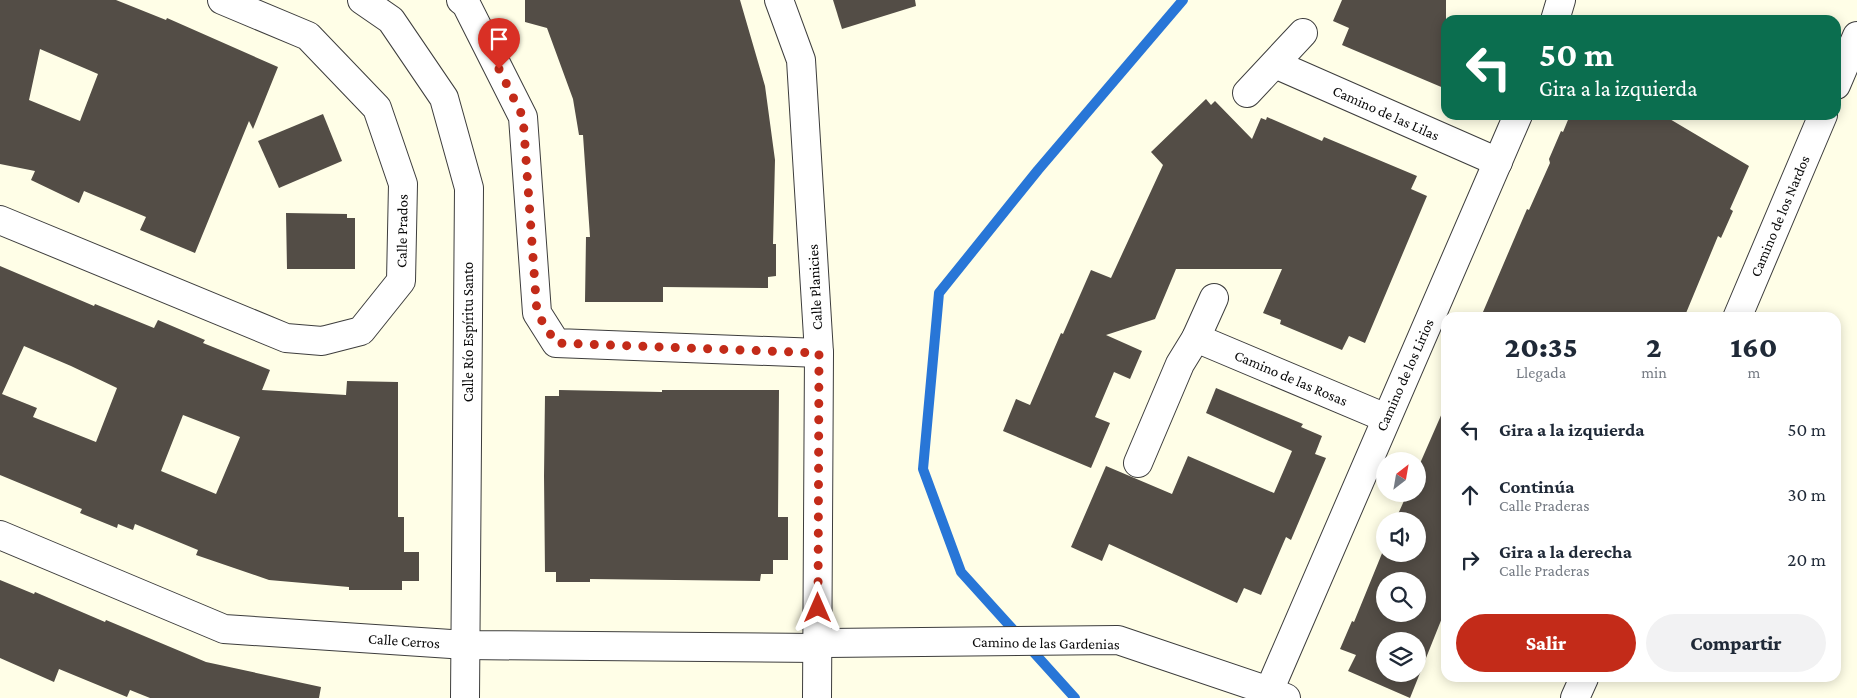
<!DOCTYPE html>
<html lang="es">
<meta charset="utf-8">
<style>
:root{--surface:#fff;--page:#f2f2f3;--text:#1f2937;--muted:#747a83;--accent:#c32b19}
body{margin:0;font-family:"Crimson Pro",serif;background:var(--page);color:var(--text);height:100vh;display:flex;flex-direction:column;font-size:19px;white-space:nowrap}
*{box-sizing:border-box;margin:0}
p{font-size:16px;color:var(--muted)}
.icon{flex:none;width:28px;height:28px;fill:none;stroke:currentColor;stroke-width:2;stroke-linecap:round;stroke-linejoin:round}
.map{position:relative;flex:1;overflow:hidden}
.sheet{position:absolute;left:1441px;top:312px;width:400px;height:370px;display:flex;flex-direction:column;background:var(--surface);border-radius:15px;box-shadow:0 2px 12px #0003}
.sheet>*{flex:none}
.guide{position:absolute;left:1441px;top:15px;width:400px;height:105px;border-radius:15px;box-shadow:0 2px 12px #0003;background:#0b6e4f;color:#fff;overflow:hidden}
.needle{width:32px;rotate:31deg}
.buttons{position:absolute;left:1376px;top:452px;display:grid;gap:10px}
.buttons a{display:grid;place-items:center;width:50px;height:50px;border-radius:50%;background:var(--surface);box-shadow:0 2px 12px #0003;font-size:25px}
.pin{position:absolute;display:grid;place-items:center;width:42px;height:42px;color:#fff;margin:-51px -21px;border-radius:50% 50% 50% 0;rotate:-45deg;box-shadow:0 0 5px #0007}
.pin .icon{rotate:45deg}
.me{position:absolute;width:55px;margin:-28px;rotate:0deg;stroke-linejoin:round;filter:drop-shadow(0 0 4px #0008)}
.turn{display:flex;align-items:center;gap:18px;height:105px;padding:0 15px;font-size:22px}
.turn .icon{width:65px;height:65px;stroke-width:2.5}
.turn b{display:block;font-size:35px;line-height:42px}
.eta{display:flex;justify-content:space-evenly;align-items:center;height:85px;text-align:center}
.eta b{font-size:30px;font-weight:800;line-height:35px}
.action{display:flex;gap:10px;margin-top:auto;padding:10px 15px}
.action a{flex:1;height:58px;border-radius:30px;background:var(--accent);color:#fff;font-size:20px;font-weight:800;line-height:58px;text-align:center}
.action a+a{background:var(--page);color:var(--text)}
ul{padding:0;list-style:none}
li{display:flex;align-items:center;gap:15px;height:65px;padding:0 15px}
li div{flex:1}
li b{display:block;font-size:19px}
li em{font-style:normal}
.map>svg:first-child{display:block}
</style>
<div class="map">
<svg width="1857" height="698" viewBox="0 0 1857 698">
<rect width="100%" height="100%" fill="#fffee7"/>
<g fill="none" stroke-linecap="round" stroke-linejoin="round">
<polyline stroke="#2876d7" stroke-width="10" points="1075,698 961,572 923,469 939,293 1038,170 1183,0"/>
</g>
<g fill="#534d46" fill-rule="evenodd">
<path d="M0,0H116L166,20L167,18L278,67L253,129L249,121L195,253L140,230L146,217L84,191L79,203L31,180L35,171L0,164ZM40,49L98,74L80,121L29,100Z"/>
<polygon points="525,0 740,0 765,86 775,160 773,244 776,244 776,276 768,277 768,288 663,287 663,302 585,302 586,237 590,237 583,135 579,135 573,99 547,28 525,22"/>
<polygon points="833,0 915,0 916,6 842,29"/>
<polygon points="1342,0 1446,0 1446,89 1342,45 1349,28 1333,21"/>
<polygon points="1206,99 1211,105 1215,101 1252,139 1261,118 1266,120 1267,117 1322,141 1324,137 1417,176 1411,189 1427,196 1365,343 1349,336 1342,350 1280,324 1281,320 1263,313 1282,269 1176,269 1155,319 1106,335 1142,351 1130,379 1114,372 1095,417 1110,423 1091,468 1003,431 1016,399 1030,405 1061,333 1063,334 1091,270 1111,278 1163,165 1151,152"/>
<polygon points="323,114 342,161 279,188 258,141"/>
<polygon points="1570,115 1663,115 1749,166 1730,209 1733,211 1721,238 1718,236 1684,318 1496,318 1483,312 1527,209 1529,210 1550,163 1549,159 1561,131 1563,132"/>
<polygon points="286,213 347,214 347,218 355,218 355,269 287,269"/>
<path d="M0,266L94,306L95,304L154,328L158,320L205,340L203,343L270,370L262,390L346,395L347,381L398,382V517H404V552H419V581H402V590H349V587L269,580L196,555L198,550L135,524L133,530L118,524L117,528L80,513L82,509L0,475ZM24,346L71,366L117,388L96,442L33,417L37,408L2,394ZM183,415L240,437L216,494L161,471Z"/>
<polygon points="1216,388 1303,424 1301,427 1322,436 1315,454 1326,458 1291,540 1286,537 1261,595 1244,588 1237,603 1109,544 1102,561 1071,547 1106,466 1172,494 1188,456 1274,493 1292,451 1206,413"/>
<polygon points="559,390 662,392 662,390 779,390 778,517 788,517 788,560 773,560 773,574 761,574 760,581 590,579 590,582 556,582 556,572 545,572 544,476 545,396 559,396"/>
<path d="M1446,404V608L1410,698L1348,671L1356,655L1340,649L1352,621L1354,622L1385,546V554H1418V521H1395L1407,494H1418V468ZM1385,581H1418V614H1385ZM1385,641H1418V674H1385Z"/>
<polygon points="0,580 34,594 35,592 105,622 106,620 206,662 321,687 319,698 150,698 130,690 127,697 59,669 54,682 0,658"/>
</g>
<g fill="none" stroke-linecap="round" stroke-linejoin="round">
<g stroke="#3d3d3d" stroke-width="30">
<g id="minor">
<polyline points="362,0 391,20 444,98 469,188 465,698"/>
<polyline points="461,0 466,4 523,117 537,313 556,343 819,353"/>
<polyline points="779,0 801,60 819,353 817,698"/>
<polyline points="1555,20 1561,0"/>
<polyline points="1275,64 1498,162"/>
<polyline points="1836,85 1857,36"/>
<polyline points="1247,93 1303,33"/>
<polyline points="0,220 286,338 322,341 361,331 401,281 403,184 377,108 308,36 222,0"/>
<polyline points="1737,318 1823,115"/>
<polyline points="1196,338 1386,418"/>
<polyline points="1138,463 1180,364 1196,338 1214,298"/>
<polyline points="0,535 224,629 466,645 818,648 827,643 1118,640 1269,691 1286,698"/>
<polyline points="1269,691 1518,115"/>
<polyline points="1575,698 1584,678"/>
</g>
</g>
<use href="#minor" stroke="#fff" stroke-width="28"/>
</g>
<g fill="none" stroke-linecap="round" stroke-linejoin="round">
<polyline stroke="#c32b19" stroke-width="9" stroke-dasharray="0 16.2" points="499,69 523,117 537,313 556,343 819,353 818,608"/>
</g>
<g text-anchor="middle" stroke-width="5" stroke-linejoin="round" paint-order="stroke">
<g font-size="15" fill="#0a0a0a" stroke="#fff">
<text transform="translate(1386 113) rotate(24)" y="5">Camino de las Lilas</text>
<text transform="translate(1780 216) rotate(-67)" y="5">Camino de los Nardos</text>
<text transform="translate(402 231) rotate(-89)" y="5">Calle Prados</text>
<text transform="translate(815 287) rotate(-93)" y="5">Calle Planicies</text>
<text transform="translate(468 332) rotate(-90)" y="5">Calle Río Espíritu Santo</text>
<text transform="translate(1405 375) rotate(-66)" y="5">Camino de los Lirios</text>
<text transform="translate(1291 378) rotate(23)" y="5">Camino de las Rosas</text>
<text transform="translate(404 641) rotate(4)" y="5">Calle Cerros</text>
<text transform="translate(1046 643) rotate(1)" y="5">Camino de las Gardenias</text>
</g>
</g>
</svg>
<div class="buttons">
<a><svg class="needle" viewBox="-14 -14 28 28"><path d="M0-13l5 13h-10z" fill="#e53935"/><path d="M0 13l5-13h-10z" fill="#747a83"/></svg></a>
<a><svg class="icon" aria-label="sound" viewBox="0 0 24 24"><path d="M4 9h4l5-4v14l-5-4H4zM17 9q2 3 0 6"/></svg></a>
<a><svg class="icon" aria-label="search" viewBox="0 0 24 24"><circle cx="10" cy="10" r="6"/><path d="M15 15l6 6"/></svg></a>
<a><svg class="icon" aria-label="layers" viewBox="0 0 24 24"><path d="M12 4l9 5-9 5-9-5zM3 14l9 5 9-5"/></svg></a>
</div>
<div class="pin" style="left:499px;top:69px;background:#d93025"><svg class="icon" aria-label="arrive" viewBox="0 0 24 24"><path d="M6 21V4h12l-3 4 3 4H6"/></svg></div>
<svg class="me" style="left:818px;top:608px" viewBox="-20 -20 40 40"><path d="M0-17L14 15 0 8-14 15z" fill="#c32b19" stroke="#fff" stroke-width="4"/></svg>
<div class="guide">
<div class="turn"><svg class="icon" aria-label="left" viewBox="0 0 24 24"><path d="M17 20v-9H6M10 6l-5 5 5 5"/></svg><div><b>50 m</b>Gira a la izquierda</div></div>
</div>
<section class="sheet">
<div class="eta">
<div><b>20:35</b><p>Llegada</p></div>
<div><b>2</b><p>min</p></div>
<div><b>160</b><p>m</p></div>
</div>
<ul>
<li><svg class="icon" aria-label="left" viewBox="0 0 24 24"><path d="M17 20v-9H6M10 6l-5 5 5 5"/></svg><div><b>Gira a la izquierda</b></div><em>50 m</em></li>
<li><svg class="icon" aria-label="ahead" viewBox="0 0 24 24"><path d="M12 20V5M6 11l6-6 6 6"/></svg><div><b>Continúa</b><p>Calle Praderas</p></div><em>30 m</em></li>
<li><svg class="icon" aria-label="right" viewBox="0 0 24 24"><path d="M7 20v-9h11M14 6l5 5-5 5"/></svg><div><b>Gira a la derecha</b><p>Calle Praderas</p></div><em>20 m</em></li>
</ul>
<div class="action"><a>Salir</a><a>Compartir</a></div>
</section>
</div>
